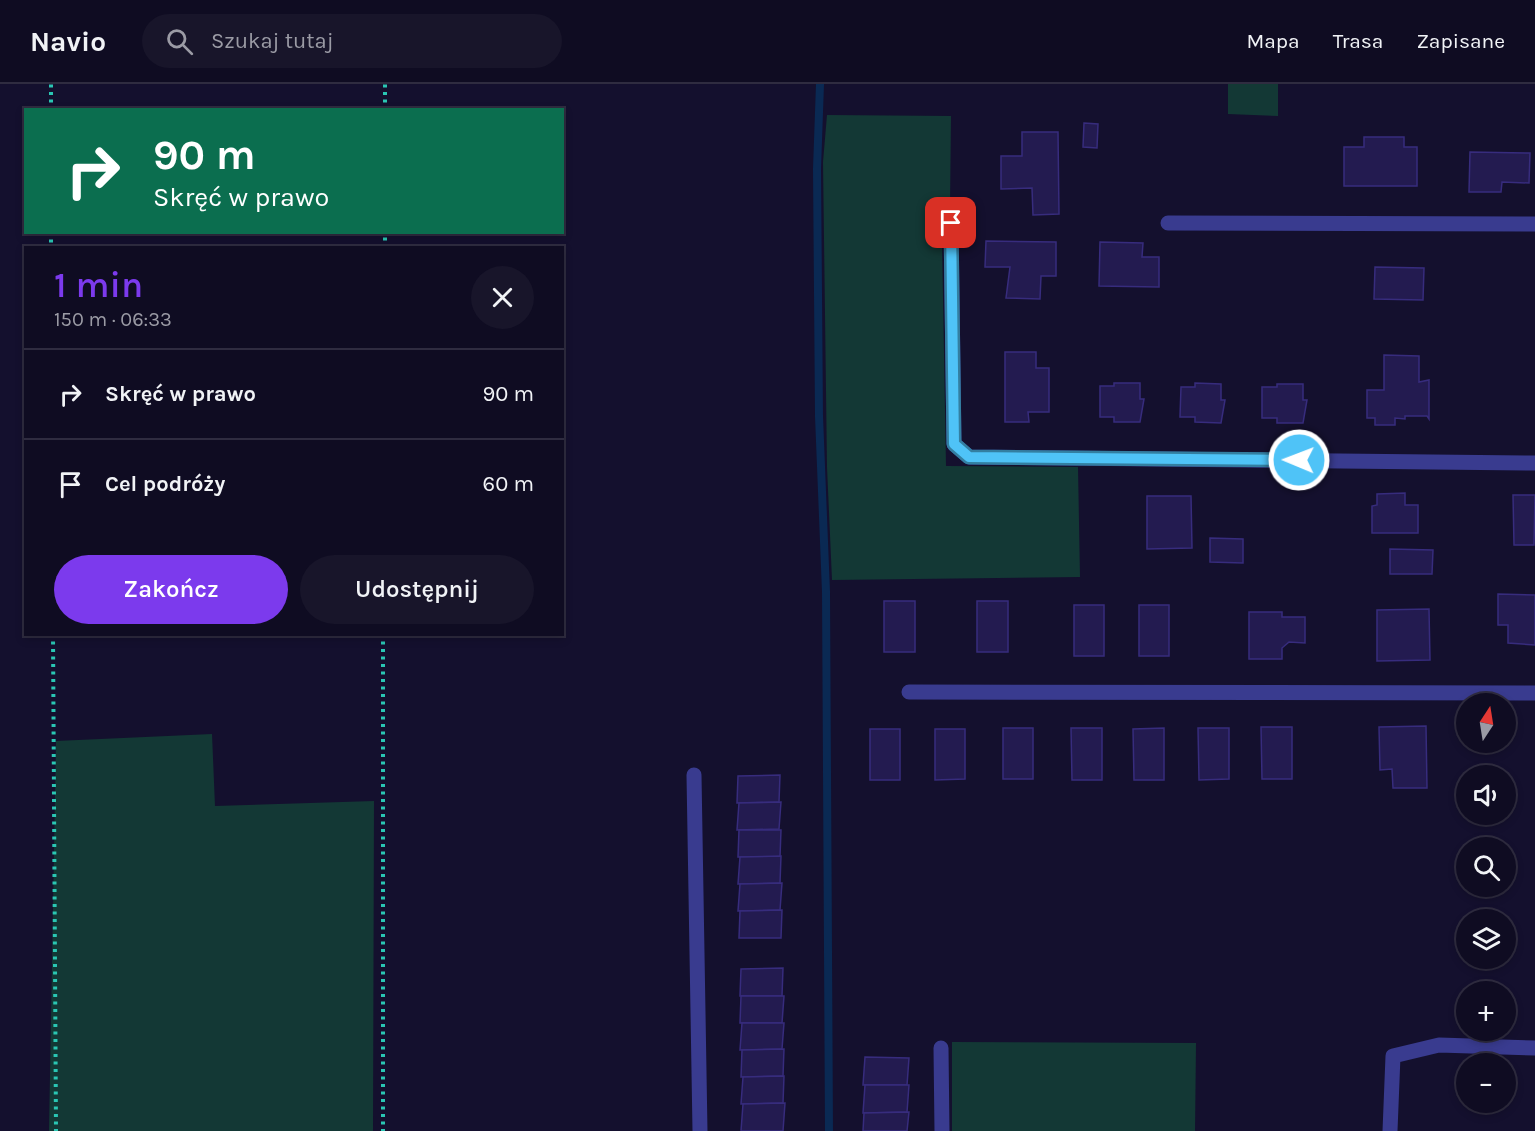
<!DOCTYPE html>
<html lang="pl">
<meta charset="utf-8">
<style>
:root{--surface:#0f0c22;--page:#18152a;--text:#f1f3f6;--muted:#9b9ba5;--line:#2f2c40;--accent:#7c3aed}
body{margin:0;font-family:Karla,sans-serif;background:var(--page);color:var(--text);height:100vh;display:flex;flex-direction:column;font-size:22px;white-space:nowrap}
*{box-sizing:border-box;margin:0}
p{font-size:20px;color:var(--muted)}
.icon{flex:none;width:33px;height:33px;fill:none;stroke:currentColor;stroke-width:2;stroke-linecap:round;stroke-linejoin:round}
.map{position:relative;flex:1;overflow:hidden}
.drawer{position:absolute;left:24px;top:162px;width:540px;height:390px;display:flex;flex-direction:column;background:var(--surface);border-radius:0px;box-shadow:0 3px 9px #0003,0 0 0 2px var(--line)}
.drawer>*{flex:none}
.banner{position:absolute;left:24px;top:24px;width:540px;height:126px;border-radius:0px;box-shadow:0 3px 9px #0003,0 0 0 2px var(--line);background:#0b6e4f;color:#fff;overflow:hidden}
.needle{width:39px;rotate:12deg}
.tools{position:absolute;left:1456px;top:609px;display:grid;gap:12px}
.tools a{display:grid;place-items:center;width:60px;height:60px;border-radius:50%;background:var(--surface);box-shadow:0 3px 9px #0003,0 0 0 2px var(--line);font-size:30px}
.pin{position:absolute;display:grid;place-items:center;width:51px;height:51px;color:#fff;margin:-26px;border-radius:12px;box-shadow:0 3px 9px #0006}
.me{position:absolute;width:66px;margin:-33px;rotate:271deg;stroke-linejoin:round;filter:drop-shadow(0 0 4px #0008)}
.turn{display:flex;align-items:center;gap:21px;height:126px;padding:0 30px;font-size:27px}
.turn .icon{width:78px;height:78px;stroke-width:2.5}
.turn b{display:block;font-size:42px;line-height:51px}
.round{display:grid;place-items:center;flex:none;width:63px;height:63px;border-radius:32px;background:var(--page)}
.overview{display:flex;align-items:center;justify-content:space-between;height:102px;padding:0 30px}
h1{font-size:36px;font-weight:600;line-height:45px;color:var(--accent)}
.button{display:flex;gap:12px;margin-top:auto;padding:12px 30px}
.button a{flex:1;height:69px;border-radius:36px;background:var(--accent);color:#fff;font-size:24px;font-weight:600;line-height:69px;text-align:center}
.button a+a{background:var(--page);color:var(--text)}
ul{padding:0;list-style:none}
li{display:flex;align-items:center;gap:18px;height:90px;padding:0 30px;border-top:2px solid var(--line)}
li div{flex:1}
li b{display:block;font-size:22px}
li em{font-style:normal}
header{display:flex;align-items:center;gap:36px;box-sizing:border-box;height:84px;padding:0 30px;background:var(--surface);border-bottom:2px solid var(--line)}
header strong{font-size:28px}
nav{display:flex;gap:33px;margin-inline-start:auto;font-size:21px}
.search{width:420px;height:54px;background:var(--page);display:flex;align-items:center;gap:15px;box-sizing:border-box;padding:0 21px;border-radius:33px;color:var(--muted);font-size:22px}
.map>svg:first-child{display:block}
</style>
<header>
<strong>Navio</strong>
<div class="search"><svg class="icon" aria-label="search" viewBox="0 0 24 24"><circle cx="10" cy="10" r="6"/><path d="M15 15l6 6"/></svg>Szukaj tutaj</div>
<nav><a>Mapa</a><a>Trasa</a><a>Zapisane</a></nav>
</header>
<div class="map">
<svg width="1535" height="1047" viewBox="0 0 1535 1047">
<rect width="100%" height="100%" fill="#14102e"/>
<g fill="#133835">
<polygon points="1228,0 1278,0 1278,32 1228,30"/>
<polygon points="827,31 951,32 950,123 932,140 942,157 946,382 1078,383 1080,493 832,496 827,383 823,78"/>
<polygon points="212,650 215,722 374,717 373,1047 49,1047 56,657"/>
<polygon points="952,958 1196,959 1195,1047 952,1047"/>
</g>
<g fill="none" stroke-linecap="round" stroke-linejoin="round">
<polyline stroke="#0a2953" stroke-width="8" points="820,0 817,85 819,332 826,508 829,1047"/>
</g>
<g fill="#231b50" stroke="#372c7d" stroke-width="1.5">
<polygon points="1084,39 1098,40 1097,64 1083,63"/>
<polygon points="1022,48 1058,48 1059,130 1033,131 1032,104 1001,105 1001,72 1022,72"/>
<polygon points="1364,53 1404,53 1404,63 1417,63 1417,102 1344,102 1344,63 1364,63"/>
<polygon points="1470,68 1530,69 1529,99 1502,98 1501,108 1469,108"/>
<polygon points="986,157 1056,158 1056,192 1041,192 1040,215 1006,214 1010,183 985,183"/>
<polygon points="1100,158 1143,159 1142,173 1159,173 1159,203 1099,202"/>
<polygon points="1375,183 1424,184 1423,216 1374,215"/>
<polygon points="1005,268 1036,268 1036,284 1049,284 1049,328 1028,328 1029,338 1005,338"/>
<polygon points="1384,271 1419,272 1419,298 1429,296 1429,335 1427,332 1405,332 1405,335 1395,334 1395,341 1375,341 1375,334 1367,334 1367,306 1384,306"/>
<polygon points="1114,299 1140,299 1140,315 1144,315 1140,338 1114,338 1114,333 1100,333 1100,302 1114,302"/>
<polygon points="1195,299 1221,300 1221,316 1225,316 1221,339 1195,338 1195,333 1180,333 1181,303 1195,303"/>
<polygon points="1277,300 1303,300 1303,316 1307,316 1303,339 1277,339 1277,334 1262,334 1262,303 1277,303"/>
<polygon points="1405,409 1405,421 1418,421 1418,449 1372,449 1372,422 1377,421 1377,410"/>
<polygon points="1513,411 1535,411 1534,461 1514,461"/>
<polygon points="1147,412 1191,412 1192,464 1147,465"/>
<polygon points="1210,454 1243,455 1243,479 1210,478"/>
<polygon points="1390,465 1433,466 1432,490 1390,490"/>
<polygon points="1498,510 1535,511 1535,561 1508,559 1508,541 1498,541"/>
<rect x="884" y="517" width="31" height="51"/>
<rect x="977" y="517" width="31" height="51"/>
<rect x="1074" y="521" width="30" height="51"/>
<rect x="1139" y="521" width="30" height="51"/>
<polygon points="1429,525 1430,576 1377,577 1377,526"/>
<polygon points="1249,528 1282,528 1282,533 1305,533 1305,559 1289,558 1282,564 1282,575 1249,575"/>
<polygon points="1426,642 1427,704 1393,704 1392,685 1380,686 1379,643"/>
<polygon points="1261,643 1292,643 1292,695 1262,695"/>
<rect x="1003" y="644" width="30" height="51"/>
<polygon points="1071,644 1102,644 1102,696 1072,696"/>
<polygon points="1164,644 1164,696 1134,696 1133,645"/>
<polygon points="1198,644 1229,644 1229,695 1199,696"/>
<rect x="870" y="645" width="30" height="51"/>
<polygon points="935,645 965,645 965,695 935,696"/>
<polygon points="780,691 779,718 737,719 738,692"/>
<polygon points="781,718 779,745 737,746 739,719"/>
<polygon points="739,746 781,746 780,773 738,773"/>
<polygon points="781,772 780,799 738,800 740,773"/>
<polygon points="782,799 780,826 738,827 740,800"/>
<polygon points="782,826 781,854 739,854 740,827"/>
<polygon points="783,884 782,912 740,912 741,885"/>
<polygon points="741,912 784,912 782,939 740,939"/>
<polygon points="742,939 784,939 782,965 740,966"/>
<polygon points="784,965 783,992 741,993 742,966"/>
<polygon points="865,973 909,974 907,1001 863,1001"/>
<polygon points="784,992 783,1019 741,1020 743,993"/>
<polygon points="865,1001 909,1001 907,1028 863,1029"/>
<polygon points="785,1019 783,1047 741,1047 743,1020"/>
<polygon points="909,1028 907,1047 863,1047 864,1029"/>
</g>
<g fill="none" stroke-linecap="round" stroke-linejoin="round">
<g stroke="#2ac6b3" stroke-width="4" stroke-dasharray="3 4.5" stroke-linecap="butt">
<polyline points="51,26 51,0"/>
<polyline points="385,26 385,0"/>
<polyline points="51,148 51,164"/>
<polyline points="385,164 385,148"/>
<polyline points="53,550 56,1047"/>
<polyline points="383,550 383,1047"/>
</g>
<g stroke="#393b8f" stroke-width="15">
<polyline points="951,139 954,360 969,373 1535,379"/>
<polyline points="1168,139 1535,140"/>
<polyline points="909,608 1535,609"/>
<polyline points="694,691 700,1047"/>
<polyline points="941,964 942,1047"/>
<polyline points="1390,1047 1393,972 1439,961 1535,964"/>
</g>
</g>
<g fill="none" stroke-linecap="round" stroke-linejoin="round">
<g stroke="#337fa1" stroke-width="15">
<polyline id="route" points="951,139 954,360 969,373 1299,376"/>
</g>
<use href="#route" stroke="#4fc3f7" stroke-width="10"/>
</g>
</svg>
<div class="tools">
<a><svg class="needle" viewBox="-14 -14 28 28"><path d="M0-13l5 13h-10z" fill="#e53935"/><path d="M0 13l5-13h-10z" fill="#9b9ba5"/></svg></a>
<a><svg class="icon" aria-label="sound" viewBox="0 0 24 24"><path d="M4 9h4l5-4v14l-5-4H4zM17 9q2 3 0 6"/></svg></a>
<a><svg class="icon" aria-label="search" viewBox="0 0 24 24"><circle cx="10" cy="10" r="6"/><path d="M15 15l6 6"/></svg></a>
<a><svg class="icon" aria-label="layers" viewBox="0 0 24 24"><path d="M12 4l9 5-9 5-9-5zM3 14l9 5 9-5"/></svg></a>
<a>+</a>
<a>−</a>
</div>
<div class="pin" style="left:951px;top:139px;background:#d93025"><svg class="icon" aria-label="arrive" viewBox="0 0 24 24"><path d="M6 21V4h12l-3 4 3 4H6"/></svg></div>
<svg class="me" style="left:1299px;top:376px" viewBox="-20 -20 40 40"><circle r="17" fill="#4fc3f7" stroke="#fff" stroke-width="3"/><path d="M0-11L8 9 0 5-8 9z" fill="#fff"/></svg>
<div class="banner">
<div class="turn"><svg class="icon" aria-label="right" viewBox="0 0 24 24"><path d="M7 20v-9h11M14 6l5 5-5 5"/></svg><div><b>90 m</b>Skręć w prawo</div></div>
</div>
<section class="drawer">
<div class="overview"><div><h1>1 min</h1><p>150 m · 06:33</p></div><a class="round"><svg class="icon" aria-label="close" viewBox="0 0 24 24"><path d="M6 6l12 12M18 6L6 18"/></svg></a></div>
<ul>
<li><svg class="icon" aria-label="right" viewBox="0 0 24 24"><path d="M7 20v-9h11M14 6l5 5-5 5"/></svg><div><b>Skręć w prawo</b></div><em>90 m</em></li>
<li><svg class="icon" aria-label="arrive" viewBox="0 0 24 24"><path d="M6 21V4h12l-3 4 3 4H6"/></svg><div><b>Cel podróży</b></div><em>60 m</em></li>
</ul>
<div class="button"><a>Zakończ</a><a>Udostępnij</a></div>
</section>
</div>
